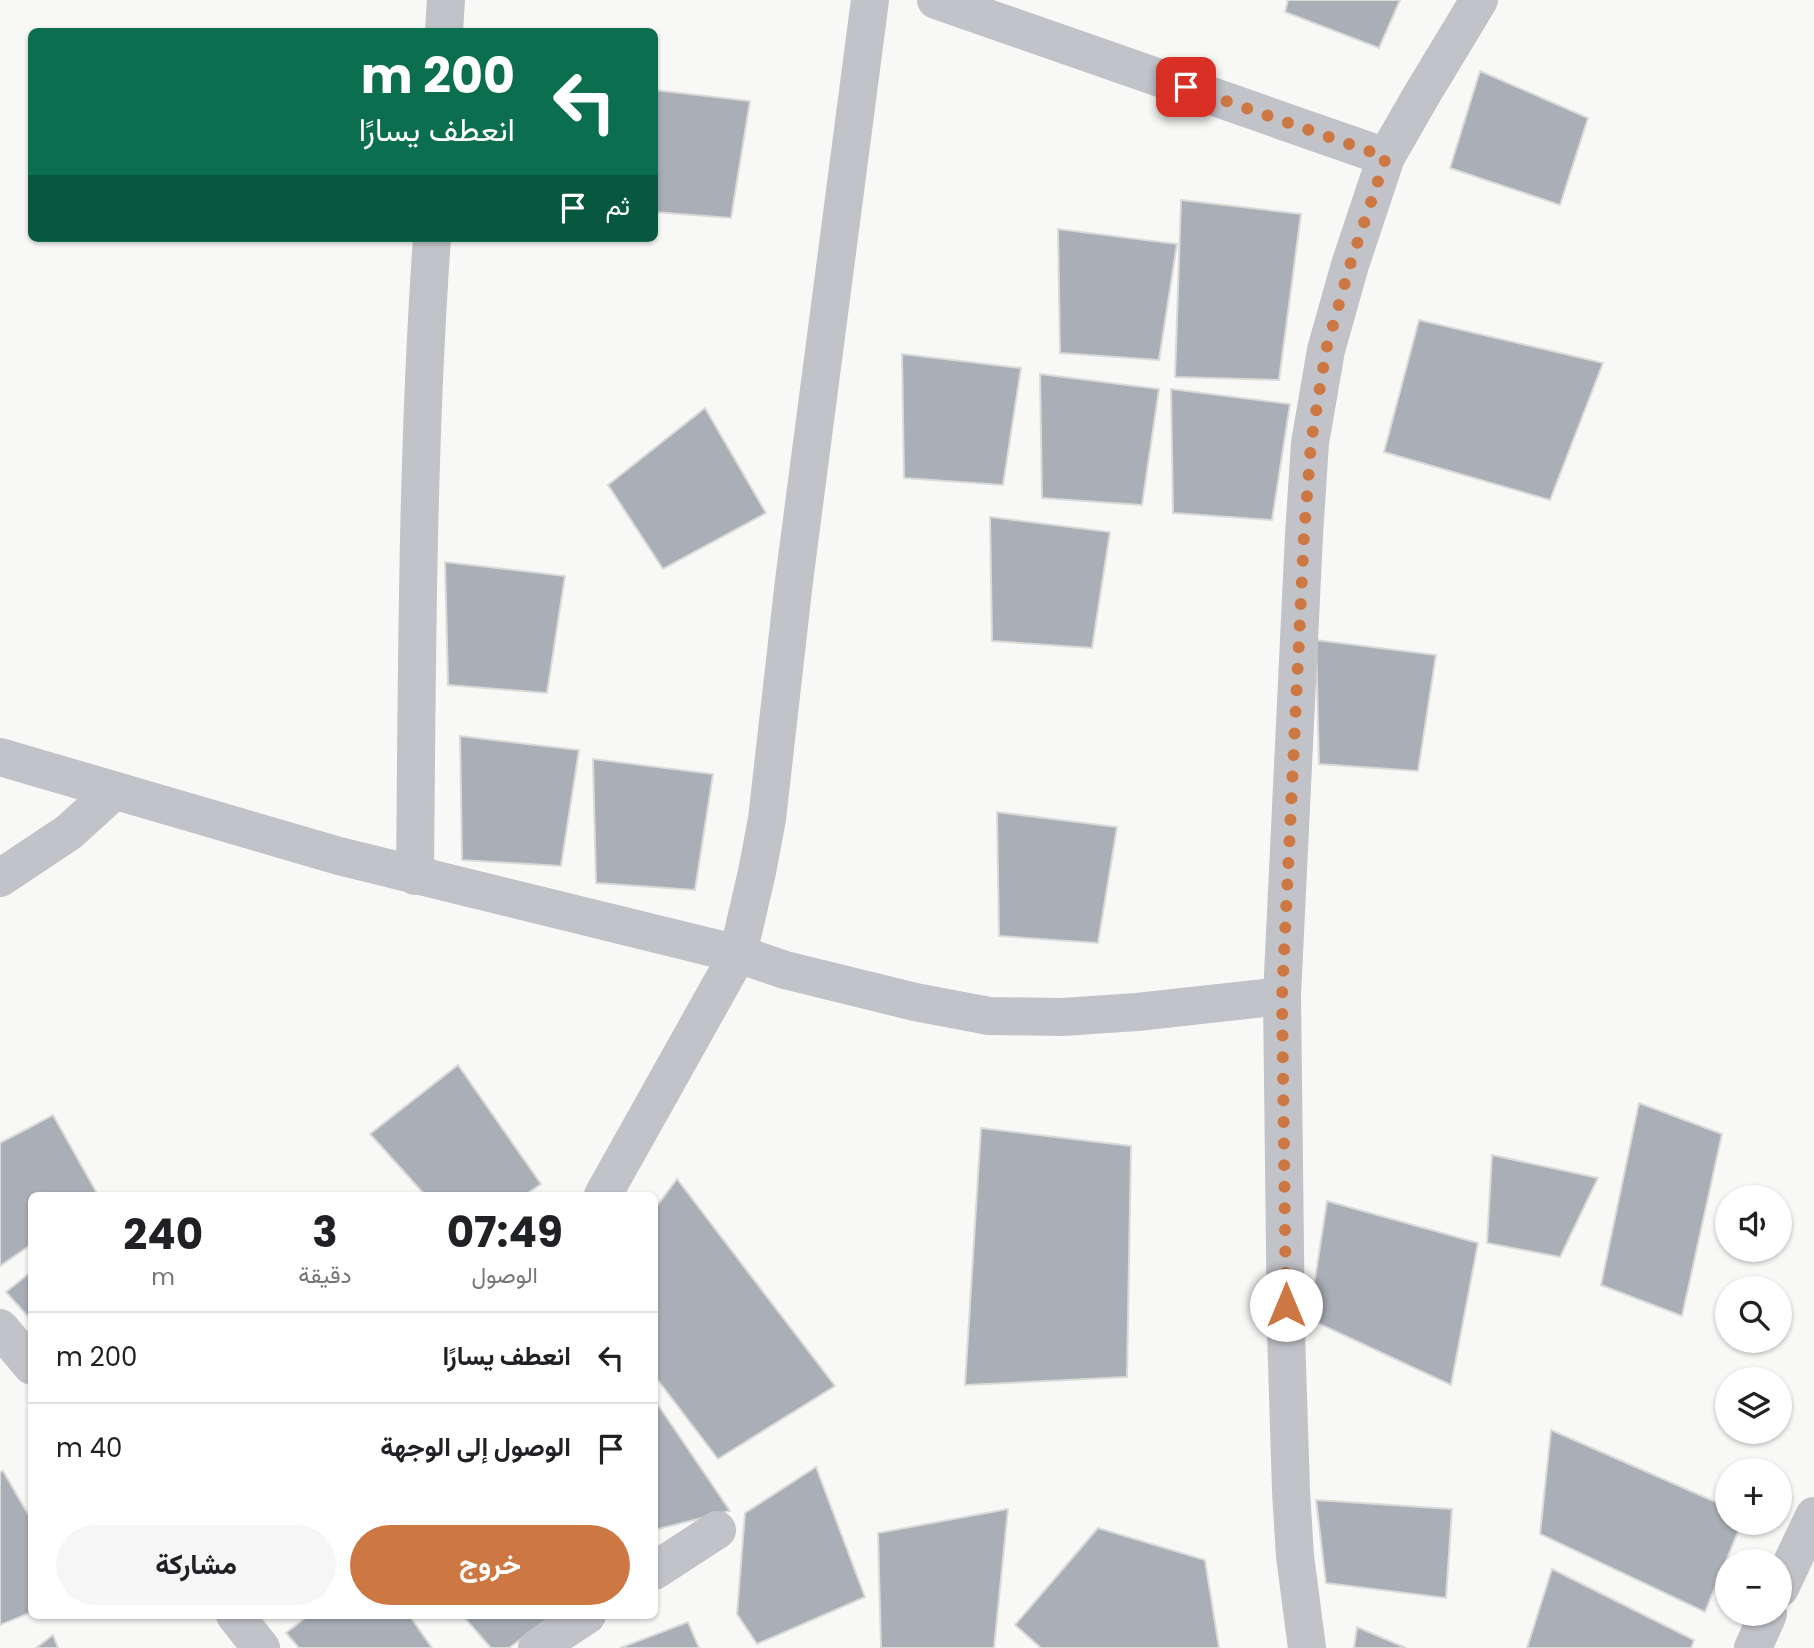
<!DOCTYPE html>
<html lang="ar">
<meta charset="utf-8">
<style>
:root{--surface:#fff;--page:#f6f6f6;--text:#202124;--muted:#757577;--line:#e0e0e0;--accent:#cd7742}
body{margin:0;font-family:Poppins,Vazirmatn,sans-serif;background:var(--page);color:var(--text);direction:rtl;height:100vh;display:flex;flex-direction:column;font-size:26px;white-space:nowrap}
*{box-sizing:border-box;margin:0}
p{font-size:23px;color:var(--muted)}
.icon{flex:none;width:38px;height:38px;fill:none;stroke:currentColor;stroke-width:2;stroke-linecap:round;stroke-linejoin:round}
.map{position:relative;flex:1;overflow:hidden;direction:ltr}
.details{position:absolute;left:28px;top:1192px;width:630px;height:427px;display:flex;flex-direction:column;background:var(--surface);border-radius:10px;box-shadow:0 2px 5px #0004;direction:rtl}
.details>*{flex:none}
.top-card{position:absolute;left:28px;top:28px;width:630px;height:214px;border-radius:10px;box-shadow:0 2px 5px #0004;direction:rtl;background:#0b6e4f;color:#fff;overflow:hidden}
.buttons{position:absolute;left:1715px;top:1185px;display:grid;gap:14px}
.buttons a{display:grid;place-items:center;width:77px;height:77px;border-radius:50%;background:var(--surface);box-shadow:0 2px 5px #0004;font-size:35px}
.pin{position:absolute;display:grid;place-items:center;width:60px;height:60px;color:#fff;margin:-30px;border-radius:14px;box-shadow:0 4px 10px #0006}
.me{position:absolute;width:77px;margin:-38px;rotate:0deg;stroke-linejoin:round;filter:drop-shadow(0 0 5px #0008)}
.turn{display:flex;align-items:center;gap:24px;height:147px;padding:0 28px;font-size:32px}
.turn .icon{width:91px;height:91px;stroke-width:2.5}
.turn b{display:block;font-size:49px;line-height:60px}
.then{display:flex;align-items:center;height:66px;padding:0 28px;background:#0003;gap:14px;font-size:26px}
.eta{display:flex;justify-content:space-evenly;align-items:center;height:119px;text-align:center}
.eta b{font-size:42px;font-weight:700;line-height:49px}
.primary-button{display:flex;gap:14px;margin-top:auto;padding:14px 28px}
.primary-button a{flex:1;height:80px;border-radius:42px;background:var(--accent);color:#fff;font-size:28px;font-weight:700;line-height:80px;text-align:center}
.primary-button a+a{background:var(--page);color:var(--text)}
ul{padding:0;list-style:none}
li{display:flex;align-items:center;gap:21px;height:91px;padding:0 28px;border-top:2px solid var(--line)}
li div{flex:1}
li b{display:block;font-size:26px}
li em{font-style:normal}
.map>svg:first-child{display:block}
</style>
<div class="map">
<svg width="1814" height="1648" viewBox="0 0 1814 1648">
<rect width="100%" height="100%" fill="#f8f9f7"/>
<g fill="#aaaeb6" stroke="#dadad9" stroke-width="2">
<polygon points="1288,0 1400,0 1379,48 1285,12"/>
<polygon points="1480,71 1588,118 1560,205 1450,168"/>
<polygon points="654,90 750,101 731,218 654,212"/>
<polygon points="1181,200 1301,214 1279,380 1175,377"/>
<polygon points="1058,229 1177,244 1159,360 1060,353"/>
<polygon points="1419,320 1603,363 1550,500 1384,452"/>
<polygon points="902,354 1021,368 1003,485 904,478"/>
<polygon points="1040,374 1159,389 1142,505 1042,498"/>
<polygon points="1171,389 1290,404 1272,520 1173,513"/>
<polygon points="705,408 766,513 663,569 608,485"/>
<polygon points="990,517 1110,532 1092,648 992,641"/>
<polygon points="445,562 565,576 547,693 448,685"/>
<polygon points="1316,640 1436,655 1418,771 1319,764"/>
<polygon points="460,736 579,750 561,866 462,860"/>
<polygon points="593,759 713,774 695,890 596,883"/>
<polygon points="997,812 1117,827 1098,943 999,936"/>
<polygon points="458,1065 541,1184 525,1195 425,1195 370,1134"/>
<polygon points="1639,1103 1722,1134 1682,1316 1601,1285"/>
<polygon points="53,1115 98,1195 32,1195 32,1244 0,1266 0,1143"/>
<polygon points="981,1128 1131,1146 1127,1377 965,1385"/>
<polygon points="1492,1155 1598,1178 1560,1257 1487,1243"/>
<polygon points="677,1179 835,1386 718,1459 654,1375 654,1210"/>
<polygon points="1327,1201 1478,1243 1451,1385 1309,1319"/>
<polygon points="32,1271 32,1321 6,1292"/>
<polygon points="654,1399 730,1511 654,1530"/>
<polygon points="1551,1430 1727,1507 1727,1522 1742,1522 1705,1612 1540,1534"/>
<polygon points="816,1467 865,1597 757,1644 737,1614 745,1513"/>
<polygon points="3,1471 32,1521 32,1612 0,1625 0,1472"/>
<polygon points="1316,1500 1452,1509 1446,1598 1326,1583"/>
<polygon points="1008,1509 994,1648 881,1648 878,1533"/>
<polygon points="1098,1528 1205,1560 1219,1648 1041,1648 1015,1625"/>
<polygon points="1552,1569 1694,1640 1691,1648 1527,1648"/>
<polygon points="309,1615 409,1615 432,1648 299,1648 286,1633"/>
<polygon points="462,1615 553,1615 509,1648 491,1648"/>
<polygon points="688,1622 699,1648 620,1648"/>
<polygon points="1357,1627 1406,1648 1354,1648"/>
<polygon points="53,1635 58,1648 36,1648"/>
</g>
<g fill="none" stroke-linecap="round" stroke-linejoin="round">
<g stroke="#c1c3c8" stroke-width="38">
<polyline points="936,0 1386,157"/>
<polyline points="444,32 446,0"/>
<polyline points="0,757 339,856 738,954 785,970 915,1002 989,1016 1062,1017 1137,1012 1282,996"/>
<path d="M415,876C417,663 417,450 432,238"/>
<polyline points="0,878 69,832 114,791"/>
<polyline points="603,1195 738,954 757,872 767,819 794,581 870,0"/>
<polyline points="0,1328 32,1366"/>
<polyline points="654,1571 717,1530"/>
<polyline points="1780,1588 1814,1516"/>
<polyline points="235,1615 261,1648"/>
<polyline points="537,1648 587,1615"/>
<polyline points="1307,1648 1295,1556 1291,1491 1286,1332 1282,996 1304,535 1310,443 1326,350 1350,265 1386,157 1421,96 1479,0"/>
<polyline points="1753,1648 1768,1614"/>
</g>
</g>
<g fill="none" stroke-linecap="round" stroke-linejoin="round">
<polyline stroke="#cd7742" stroke-width="12" stroke-dasharray="0 21.6" points="1186,87 1386,157 1350,265 1326,350 1311,443 1304,535 1282,996 1286,1305"/>
</g>
</svg>
<div class="buttons">
<a><svg class="icon" aria-label="sound" viewBox="0 0 24 24"><path d="M4 9h4l5-4v14l-5-4H4zM17 9q2 3 0 6"/></svg></a>
<a><svg class="icon" aria-label="search" viewBox="0 0 24 24"><circle cx="10" cy="10" r="6"/><path d="M15 15l6 6"/></svg></a>
<a><svg class="icon" aria-label="layers" viewBox="0 0 24 24"><path d="M12 4l9 5-9 5-9-5zM3 14l9 5 9-5"/></svg></a>
<a>+</a>
<a>−</a>
</div>
<div class="pin" style="left:1186px;top:87px;background:#d93025"><svg class="icon" aria-label="arrive" viewBox="0 0 24 24"><path d="M6 21V4h12l-3 4 3 4H6"/></svg></div>
<svg class="me" style="left:1286px;top:1305px" viewBox="-20 -20 40 40"><circle r="19" fill="#fff"/><path d="M0-13L10 11 0 6-10 11z" fill="#cd7742"/></svg>
<div class="top-card">
<div class="turn"><svg class="icon" aria-label="left" viewBox="0 0 24 24"><path d="M17 20v-9H6M10 6l-5 5 5 5"/></svg><div><b>200 m</b>انعطف يسارًا</div></div>
<div class="then">ثم<svg class="icon" aria-label="arrive" viewBox="0 0 24 24"><path d="M6 21V4h12l-3 4 3 4H6"/></svg></div>
</div>
<section class="details">
<div class="eta">
<div><b>07:49</b><p>الوصول</p></div>
<div><b>3</b><p>دقيقة</p></div>
<div><b>240</b><p>m</p></div>
</div>
<ul>
<li><svg class="icon" aria-label="left" viewBox="0 0 24 24"><path d="M17 20v-9H6M10 6l-5 5 5 5"/></svg><div><b>انعطف يسارًا</b></div><em>200 m</em></li>
<li><svg class="icon" aria-label="arrive" viewBox="0 0 24 24"><path d="M6 21V4h12l-3 4 3 4H6"/></svg><div><b>الوصول إلى الوجهة</b></div><em>40 m</em></li>
</ul>
<div class="primary-button"><a>خروج</a><a>مشاركة</a></div>
</section>
</div>
